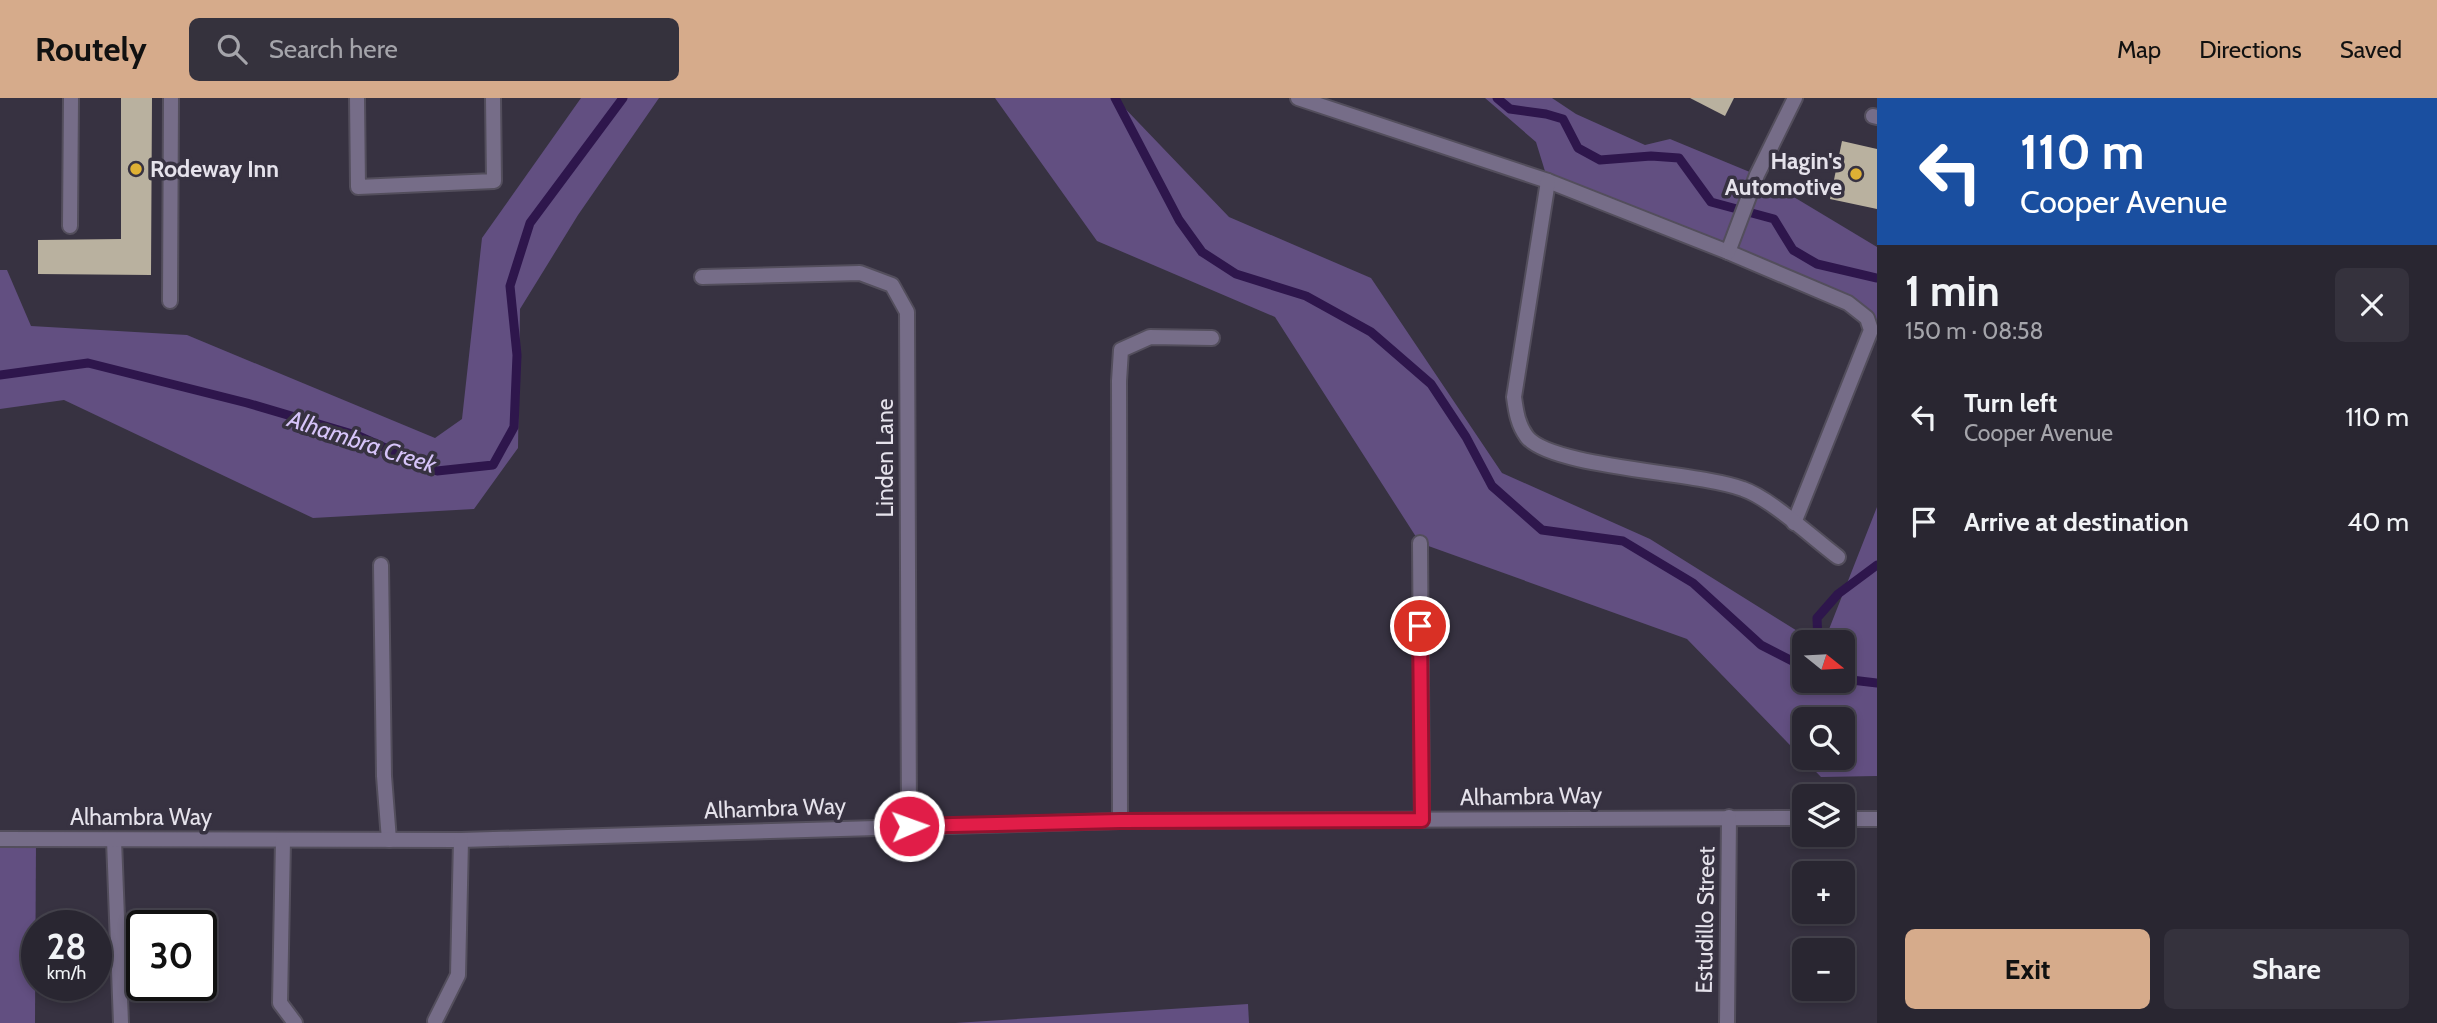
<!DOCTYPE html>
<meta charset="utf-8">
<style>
:root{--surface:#292631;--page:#35323d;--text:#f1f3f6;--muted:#a5a5ab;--line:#45434d;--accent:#d6ab8b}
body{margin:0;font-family:Cabin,sans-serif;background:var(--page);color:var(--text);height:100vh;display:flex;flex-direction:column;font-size:26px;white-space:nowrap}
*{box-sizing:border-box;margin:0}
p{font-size:23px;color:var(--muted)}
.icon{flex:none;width:38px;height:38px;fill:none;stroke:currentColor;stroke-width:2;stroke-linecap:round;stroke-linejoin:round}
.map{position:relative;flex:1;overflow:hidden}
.sheet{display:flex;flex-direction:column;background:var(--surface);width:560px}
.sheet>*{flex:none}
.hud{background:#1a4fa0;color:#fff;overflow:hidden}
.needle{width:46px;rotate:108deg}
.fabs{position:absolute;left:1792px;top:532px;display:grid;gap:14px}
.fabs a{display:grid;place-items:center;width:63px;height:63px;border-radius:10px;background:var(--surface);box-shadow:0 4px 10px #0003,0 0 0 2px var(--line);font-size:35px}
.speed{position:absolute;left:21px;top:812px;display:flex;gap:14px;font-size:35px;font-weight:700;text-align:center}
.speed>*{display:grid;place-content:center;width:91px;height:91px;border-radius:50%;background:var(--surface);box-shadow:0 4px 10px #0003,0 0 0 2px var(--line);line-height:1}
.speed small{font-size:18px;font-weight:400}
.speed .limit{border:4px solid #111;border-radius:10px;background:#fff;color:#111}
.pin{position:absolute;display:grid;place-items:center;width:60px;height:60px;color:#fff;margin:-30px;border:4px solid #fff;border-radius:50%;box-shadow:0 2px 7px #0007}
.me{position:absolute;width:77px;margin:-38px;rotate:88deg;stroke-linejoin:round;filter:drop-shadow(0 0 5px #0008)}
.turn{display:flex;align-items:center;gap:24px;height:147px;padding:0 28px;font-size:32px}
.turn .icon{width:91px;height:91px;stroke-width:2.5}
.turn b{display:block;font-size:49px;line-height:60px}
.round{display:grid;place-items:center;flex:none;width:74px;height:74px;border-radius:10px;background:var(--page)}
.head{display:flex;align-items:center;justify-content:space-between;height:119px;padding:0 28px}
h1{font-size:42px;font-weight:800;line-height:52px}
.button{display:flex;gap:14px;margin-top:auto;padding:14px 28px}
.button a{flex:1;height:80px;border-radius:10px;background:var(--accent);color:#111;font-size:28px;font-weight:800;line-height:80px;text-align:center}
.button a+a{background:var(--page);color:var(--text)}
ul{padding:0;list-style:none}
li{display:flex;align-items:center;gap:21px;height:105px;padding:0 28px}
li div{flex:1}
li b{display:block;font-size:26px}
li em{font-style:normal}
header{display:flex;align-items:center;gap:42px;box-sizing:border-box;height:98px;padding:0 35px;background:var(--accent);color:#111}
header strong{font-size:33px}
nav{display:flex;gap:38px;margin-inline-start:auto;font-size:24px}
.search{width:490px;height:63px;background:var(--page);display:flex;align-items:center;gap:18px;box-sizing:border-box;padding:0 24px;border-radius:10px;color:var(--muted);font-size:26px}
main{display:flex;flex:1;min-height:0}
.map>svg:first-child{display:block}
</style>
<header>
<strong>Routely</strong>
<div class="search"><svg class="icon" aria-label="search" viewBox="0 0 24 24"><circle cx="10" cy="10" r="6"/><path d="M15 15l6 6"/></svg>Search here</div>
<nav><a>Map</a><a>Directions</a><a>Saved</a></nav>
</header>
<main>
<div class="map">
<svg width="1877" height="925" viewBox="0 0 1877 925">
<rect width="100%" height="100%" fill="#373241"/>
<g fill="#624f81" fill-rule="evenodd">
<polygon points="581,0 659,0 578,117 520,211 518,350 474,411 313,420 64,302 0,311 0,172 7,172 31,228 187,237 435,340 462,321 482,140"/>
<path d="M995,0H1115L1229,119L1371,180L1502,375L1650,441L1815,544H1804V583H1843V544H1824L1877,409V678L1821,679L1687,541L1420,445L1275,219L1097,143ZM1804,621H1843V660H1804Z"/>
<polygon points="1485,0 1552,0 1576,16 1645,47 1670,41 1757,77 1877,149 1877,228 1848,205 1548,83 1536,44"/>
<polygon points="0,741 36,741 35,925 0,925"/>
<polygon points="1248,906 1249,925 955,925"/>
</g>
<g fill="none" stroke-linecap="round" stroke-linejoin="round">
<g stroke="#2e164c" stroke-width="9">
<polyline points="1115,0 1179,122 1202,154 1236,176 1306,198 1371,234 1431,286 1466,339 1492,388 1542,432 1623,443 1693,485 1761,547 1804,569"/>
<polyline points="1497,0 1510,11 1546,16 1563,21 1578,50 1600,62 1651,58 1679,60 1711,104 1774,121 1793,152 1817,166 1877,180"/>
<polyline points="0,277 88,265 247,305 359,338 437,373 493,367 514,329 517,257 510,188 530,125 623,0"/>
<polyline points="1818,544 1817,520 1838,496 1877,467"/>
<polyline points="1843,581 1877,585"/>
</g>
</g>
<g fill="#b9b19f">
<polygon points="121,0 152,0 151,177 38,176 38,142 121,141"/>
<polygon points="1690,0 1734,0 1725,18"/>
<polygon points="1842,43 1877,51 1877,111 1830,101"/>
</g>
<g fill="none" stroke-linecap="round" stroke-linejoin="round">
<g stroke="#534e5c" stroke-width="18">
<g id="service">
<polyline points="357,0 358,89 494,83 493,0"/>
<polyline points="1873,18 1877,19"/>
<polyline points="70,128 71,0"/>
<polyline points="170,203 171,0"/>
<polyline points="381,467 384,678 389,742"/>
<polyline points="1120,723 1119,283 1121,252 1150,239 1212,240"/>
<polyline points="114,742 121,925"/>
</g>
</g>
<g stroke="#534e5c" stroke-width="18">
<g id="minor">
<polyline points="1298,0 1548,83 1728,154 1848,205 1867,220 1871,232 1794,425"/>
<path d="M1548,83L1514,299C1516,314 1518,327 1527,339C1552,370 1699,374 1743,391C1770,400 1814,441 1838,459"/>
<polyline points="1728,154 1757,77 1795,0"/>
<polyline points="702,179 860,175 892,187 907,214 909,728"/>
<polyline points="1420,445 1422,722"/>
<polyline points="1843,721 1877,721"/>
<polyline points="0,741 461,742 1120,723 1804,720"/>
<polyline points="283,742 280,905 295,925"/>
<polyline points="435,923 458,877 461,742"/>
<polyline points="1727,925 1729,719"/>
</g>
</g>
<use href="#service" stroke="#766d88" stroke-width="14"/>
<use href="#minor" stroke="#766d88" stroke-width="14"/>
</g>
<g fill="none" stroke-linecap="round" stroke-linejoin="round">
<g stroke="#92132f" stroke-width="18">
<polyline id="route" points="909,728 1120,723 1422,722 1420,528"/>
</g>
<use href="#route" stroke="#e11d48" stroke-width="12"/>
</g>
<g fill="#dfb034" stroke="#373241" stroke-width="2.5">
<circle cx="136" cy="71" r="7"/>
<circle cx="1856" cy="76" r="7"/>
</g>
<g text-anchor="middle" stroke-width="7" stroke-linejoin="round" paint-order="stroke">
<g font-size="23" font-weight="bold" fill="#e5e2eb" stroke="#373241" text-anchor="end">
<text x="1842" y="71">Hagin's<tspan x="1842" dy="26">Automotive</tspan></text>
<text x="150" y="79" text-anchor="start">Rodeway Inn</text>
</g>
<g font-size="23" fill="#e5e2eb" stroke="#373241">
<text transform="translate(885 360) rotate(-90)" y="8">Linden Lane</text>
<text transform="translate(1531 698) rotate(-1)" y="8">Alhambra Way</text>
<text transform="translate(775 710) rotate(-2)" y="8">Alhambra Way</text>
<text x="141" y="727">Alhambra Way</text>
<text transform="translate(1705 822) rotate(-89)" y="8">Estudillo Street</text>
</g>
<g font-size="24" font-style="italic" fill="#d6c4f9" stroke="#373241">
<text transform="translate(362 344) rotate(18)" y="8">Alhambra Creek</text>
</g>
</g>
</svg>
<div class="fabs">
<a><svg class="needle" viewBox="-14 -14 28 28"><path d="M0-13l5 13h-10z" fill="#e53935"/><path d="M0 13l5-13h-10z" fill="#a5a5ab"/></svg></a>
<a><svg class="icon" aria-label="search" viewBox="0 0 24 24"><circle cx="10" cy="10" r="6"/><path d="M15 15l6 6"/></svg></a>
<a><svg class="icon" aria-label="layers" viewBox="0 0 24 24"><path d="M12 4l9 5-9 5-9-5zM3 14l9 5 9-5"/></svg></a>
<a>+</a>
<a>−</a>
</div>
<div class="speed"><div>28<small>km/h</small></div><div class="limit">30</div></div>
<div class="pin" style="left:1420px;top:528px;background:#d93025"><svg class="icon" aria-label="arrive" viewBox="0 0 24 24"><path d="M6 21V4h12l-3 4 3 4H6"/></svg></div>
<svg class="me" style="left:909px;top:728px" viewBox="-20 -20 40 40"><circle r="17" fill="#e11d48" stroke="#fff" stroke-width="3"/><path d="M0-11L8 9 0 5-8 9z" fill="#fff"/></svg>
</div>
<section class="sheet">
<div class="hud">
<div class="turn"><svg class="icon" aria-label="left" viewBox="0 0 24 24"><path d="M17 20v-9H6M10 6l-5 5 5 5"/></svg><div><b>110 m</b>Cooper Avenue</div></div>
</div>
<div class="head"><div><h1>1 min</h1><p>150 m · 08:58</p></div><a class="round"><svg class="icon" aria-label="close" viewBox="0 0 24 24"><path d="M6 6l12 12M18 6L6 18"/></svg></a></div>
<ul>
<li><svg class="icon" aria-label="left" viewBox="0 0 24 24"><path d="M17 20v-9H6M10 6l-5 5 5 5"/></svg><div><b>Turn left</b><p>Cooper Avenue</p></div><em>110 m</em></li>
<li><svg class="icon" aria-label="arrive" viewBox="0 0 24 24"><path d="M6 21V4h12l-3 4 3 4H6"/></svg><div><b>Arrive at destination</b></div><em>40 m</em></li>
</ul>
<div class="button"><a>Exit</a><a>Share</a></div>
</section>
</main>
